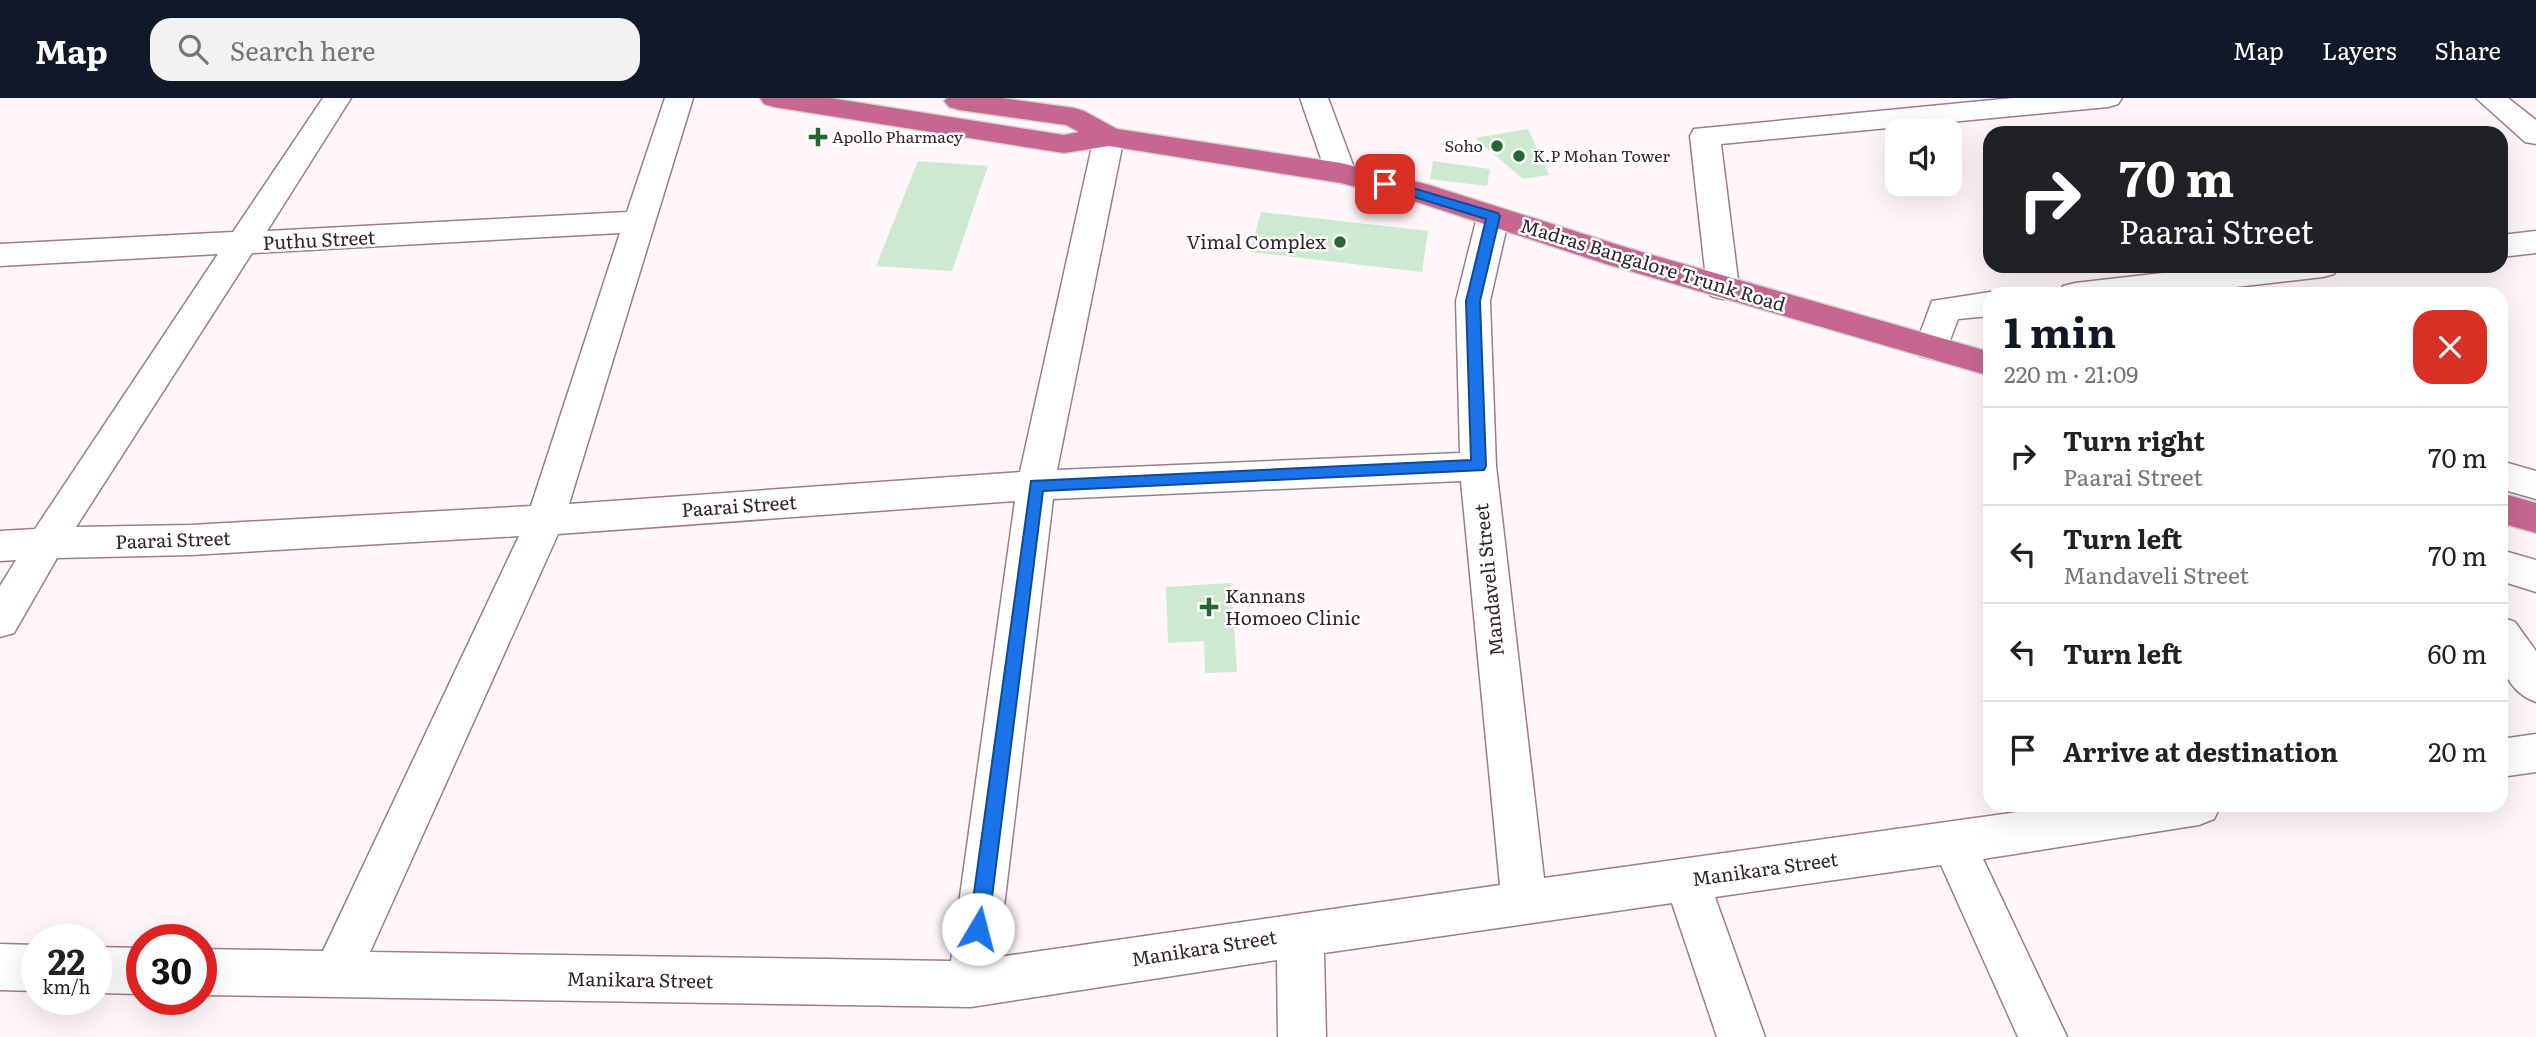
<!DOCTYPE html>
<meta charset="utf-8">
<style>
:root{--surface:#fff;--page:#f2f2f2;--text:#222;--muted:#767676;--line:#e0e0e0;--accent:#111827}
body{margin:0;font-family:Literata,serif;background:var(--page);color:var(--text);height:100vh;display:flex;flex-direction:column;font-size:26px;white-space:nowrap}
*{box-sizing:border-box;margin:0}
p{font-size:23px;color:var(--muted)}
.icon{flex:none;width:38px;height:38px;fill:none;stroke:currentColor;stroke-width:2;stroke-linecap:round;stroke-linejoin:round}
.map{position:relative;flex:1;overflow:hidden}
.panel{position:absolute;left:1983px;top:189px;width:525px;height:525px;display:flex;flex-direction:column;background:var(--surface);border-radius:21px;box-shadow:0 7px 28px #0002}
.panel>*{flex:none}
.hud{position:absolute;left:1983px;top:28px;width:525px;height:147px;border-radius:21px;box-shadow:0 7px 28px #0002;background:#202124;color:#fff;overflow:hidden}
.fabs{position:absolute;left:1885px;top:21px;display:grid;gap:14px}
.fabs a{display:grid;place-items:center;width:77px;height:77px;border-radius:14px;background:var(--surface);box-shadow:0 7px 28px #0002;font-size:35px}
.speed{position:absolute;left:21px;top:826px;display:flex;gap:14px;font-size:35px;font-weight:700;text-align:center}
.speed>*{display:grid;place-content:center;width:91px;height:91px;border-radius:50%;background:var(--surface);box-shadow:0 7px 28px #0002;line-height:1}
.speed small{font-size:18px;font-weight:400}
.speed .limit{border:10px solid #d22;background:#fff;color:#111}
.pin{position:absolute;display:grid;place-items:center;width:60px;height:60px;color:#fff;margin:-30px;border-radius:14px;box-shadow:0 4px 10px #0006}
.me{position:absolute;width:77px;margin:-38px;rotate:8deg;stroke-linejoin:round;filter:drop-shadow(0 0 5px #0008)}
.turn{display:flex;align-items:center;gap:24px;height:147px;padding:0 21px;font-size:32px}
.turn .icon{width:91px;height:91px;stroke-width:2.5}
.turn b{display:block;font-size:49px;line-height:60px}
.round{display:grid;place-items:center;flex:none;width:74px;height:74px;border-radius:21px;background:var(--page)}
.head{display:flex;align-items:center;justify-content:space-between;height:119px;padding:0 21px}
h1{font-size:42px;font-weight:700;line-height:52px;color:var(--accent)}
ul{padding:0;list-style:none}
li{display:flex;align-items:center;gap:21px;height:98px;padding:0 21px;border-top:2px solid var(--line)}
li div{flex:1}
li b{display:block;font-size:26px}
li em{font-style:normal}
header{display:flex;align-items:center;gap:42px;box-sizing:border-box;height:98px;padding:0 35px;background:var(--accent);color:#fff}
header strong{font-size:33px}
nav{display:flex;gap:38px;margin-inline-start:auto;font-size:24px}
.search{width:490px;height:63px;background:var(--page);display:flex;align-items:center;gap:18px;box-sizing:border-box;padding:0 24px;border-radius:21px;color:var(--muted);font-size:26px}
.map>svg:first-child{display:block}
</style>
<header>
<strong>Map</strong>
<div class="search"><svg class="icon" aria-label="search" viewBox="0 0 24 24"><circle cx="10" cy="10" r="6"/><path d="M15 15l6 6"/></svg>Search here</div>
<nav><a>Map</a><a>Layers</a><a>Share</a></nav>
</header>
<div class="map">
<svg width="2536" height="939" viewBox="0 0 2536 939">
<rect width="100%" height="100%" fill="#fef6f9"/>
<g fill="#cdead0">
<polygon points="1528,31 1549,77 1523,81 1475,40"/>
<polygon points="918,63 988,68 952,173 876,168"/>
<polygon points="1433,63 1490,71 1487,88 1430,81"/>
<polygon points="1261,114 1428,133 1422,174 1250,154"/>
<polygon points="1231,485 1237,574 1205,575 1204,543 1168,545 1166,489"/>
</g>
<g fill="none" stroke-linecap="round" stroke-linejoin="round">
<g stroke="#9e7c89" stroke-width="3">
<g id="minor">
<path d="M323,0H351L267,133L627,114L665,0H693L569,406L1020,374L1094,39L1098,32L1109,30L1120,32L1124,39L1057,372L1460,355L1456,203L1477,119L1482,112L1493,109L1504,112L1509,119L1490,203L1496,368L1544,780L2069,707H2221L2214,721L2199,727L1983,761L2067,939H2018L1941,767L1715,799L1765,939H1717L1672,805L1324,855L1326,939H1278L1277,862L971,909L201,897V851L323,853L519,438L191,457L57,460L14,535L0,539V488L16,462L0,463V433L35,431L218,156L0,168V146L233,134ZM620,135L531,408L191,427L76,429L252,155ZM1461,383L1500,787L998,859L1053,401ZM1015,403L951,863L370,854L558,436Z"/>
<polygon points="1300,0 1328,0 1356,75 1352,82 1341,85 1330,82 1326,75"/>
<polygon points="2013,0 2122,0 2118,6 2108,9 1721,46 1739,190 1735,198 1723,201 1711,198 1707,190 1690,38 1694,31"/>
<polygon points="2476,0 2508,0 2536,22 2536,46 2525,44"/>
<polygon points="2536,133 2536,155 2501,159 2501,137"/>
<polygon points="2224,168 2339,168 2334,176 2323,179 2175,196 2059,196 2063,188 2075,185"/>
<polygon points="1990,194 1995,196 1990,196 1990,218 1958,221 1944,258 1932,261 1920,258 1915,249 1932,203"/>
<polygon points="2501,363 2536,373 2536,401 2501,391"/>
<polygon points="2501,452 2536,462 2536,494 2501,483"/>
<path d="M2501,519L2515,524L2536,553V604C2498,590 2499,553 2501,519Z"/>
<polygon points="2536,636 2536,674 2501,679 2501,641"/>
<polygon points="0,846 37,847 37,893 0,892"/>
<polygon points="96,849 142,850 142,896 96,895"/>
</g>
</g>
<g stroke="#d6d3d4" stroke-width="3">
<g id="highway">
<polygon points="760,0 830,0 1064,37 1079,34 1066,27 959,12 949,9 944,3 947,0 1002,0 1074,10 1084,13 1117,31 1341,65 1429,87 1628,150 1990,254 1990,278 1606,166 1420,105 1341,85 1109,48 1064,55 774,9 764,6"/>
<polygon points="2501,395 2536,405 2536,435 2501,425"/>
</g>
</g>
<use href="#minor" fill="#fff" fill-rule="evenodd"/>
<use href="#highway" fill="#c76790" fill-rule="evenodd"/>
</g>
<polygon fill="#1a73e8" stroke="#114b97" stroke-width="2" points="1385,82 1498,115 1500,118 1480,203 1486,368 1484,372 1043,393 988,831 985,837 978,840 971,837 969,831 1031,383 1471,362 1466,203 1486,121 1381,89 1379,86"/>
<g fill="#246732" stroke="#fff" stroke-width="2.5">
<path d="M814.5 28.5h7v7h7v7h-7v7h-7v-7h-7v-7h7z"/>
<circle cx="1497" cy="48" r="7"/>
<circle cx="1519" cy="58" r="7"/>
<circle cx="1340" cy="144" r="7"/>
<path d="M1205.5 498.5h7v7h7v7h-7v7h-7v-7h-7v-7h7z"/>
</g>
<g text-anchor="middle" stroke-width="5" stroke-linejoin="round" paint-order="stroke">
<g font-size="16" fill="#322429" stroke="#fff" text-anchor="start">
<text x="832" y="45">Apollo Pharmacy</text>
<text x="1483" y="54" text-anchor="end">Soho</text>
<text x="1533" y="64">K.P Mohan Tower</text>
</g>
<g font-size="19" fill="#322429" stroke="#fff">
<text transform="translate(319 142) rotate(-3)" y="7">Puthu Street</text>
<text transform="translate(1653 167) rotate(17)" y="7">Madras Bangalore Trunk Road</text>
<text transform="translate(739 408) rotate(-4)" y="7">Paarai Street</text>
<text transform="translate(173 442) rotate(-2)" y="7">Paarai Street</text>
<text transform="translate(1489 482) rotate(-96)" y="7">Mandaveli Street</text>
<text transform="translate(1765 771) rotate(-8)" y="7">Manikara Street</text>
<text transform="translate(1204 850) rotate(-9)" y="7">Manikara Street</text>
<text transform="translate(640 882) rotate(1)" y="7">Manikara Street</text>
</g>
<g font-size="19" fill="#322429" stroke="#fff" text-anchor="end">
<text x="1326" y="151">Vimal Complex</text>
<text x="1225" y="505" text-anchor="start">Kannans<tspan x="1225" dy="22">Homoeo Clinic</tspan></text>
</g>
</g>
</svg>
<div class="fabs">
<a><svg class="icon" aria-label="sound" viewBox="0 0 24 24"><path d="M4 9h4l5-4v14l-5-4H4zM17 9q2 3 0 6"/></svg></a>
</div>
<div class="speed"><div>22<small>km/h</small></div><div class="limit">30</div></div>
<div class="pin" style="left:1385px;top:86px;background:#d93025"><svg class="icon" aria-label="arrive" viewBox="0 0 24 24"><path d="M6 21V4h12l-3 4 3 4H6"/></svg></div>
<svg class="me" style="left:978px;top:831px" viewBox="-20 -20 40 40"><circle r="19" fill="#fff"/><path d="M0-13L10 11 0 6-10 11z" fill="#1a73e8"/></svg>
<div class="hud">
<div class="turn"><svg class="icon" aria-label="right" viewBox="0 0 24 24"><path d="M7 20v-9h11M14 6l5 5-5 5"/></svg><div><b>70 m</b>Paarai Street</div></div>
</div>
<section class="panel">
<div class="head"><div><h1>1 min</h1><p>220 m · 21:09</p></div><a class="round" style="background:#d93025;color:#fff"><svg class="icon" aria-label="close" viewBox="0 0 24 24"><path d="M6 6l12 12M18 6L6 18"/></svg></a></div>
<ul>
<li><svg class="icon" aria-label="right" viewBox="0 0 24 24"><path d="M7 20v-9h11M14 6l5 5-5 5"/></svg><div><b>Turn right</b><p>Paarai Street</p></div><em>70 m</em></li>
<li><svg class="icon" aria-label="left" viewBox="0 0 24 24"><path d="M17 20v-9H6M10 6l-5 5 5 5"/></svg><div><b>Turn left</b><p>Mandaveli Street</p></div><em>70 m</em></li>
<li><svg class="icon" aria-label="left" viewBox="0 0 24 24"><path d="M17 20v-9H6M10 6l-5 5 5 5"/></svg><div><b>Turn left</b></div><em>60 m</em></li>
<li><svg class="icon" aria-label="arrive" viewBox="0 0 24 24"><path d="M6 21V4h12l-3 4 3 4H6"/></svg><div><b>Arrive at destination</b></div><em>20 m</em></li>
</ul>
</section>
</div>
